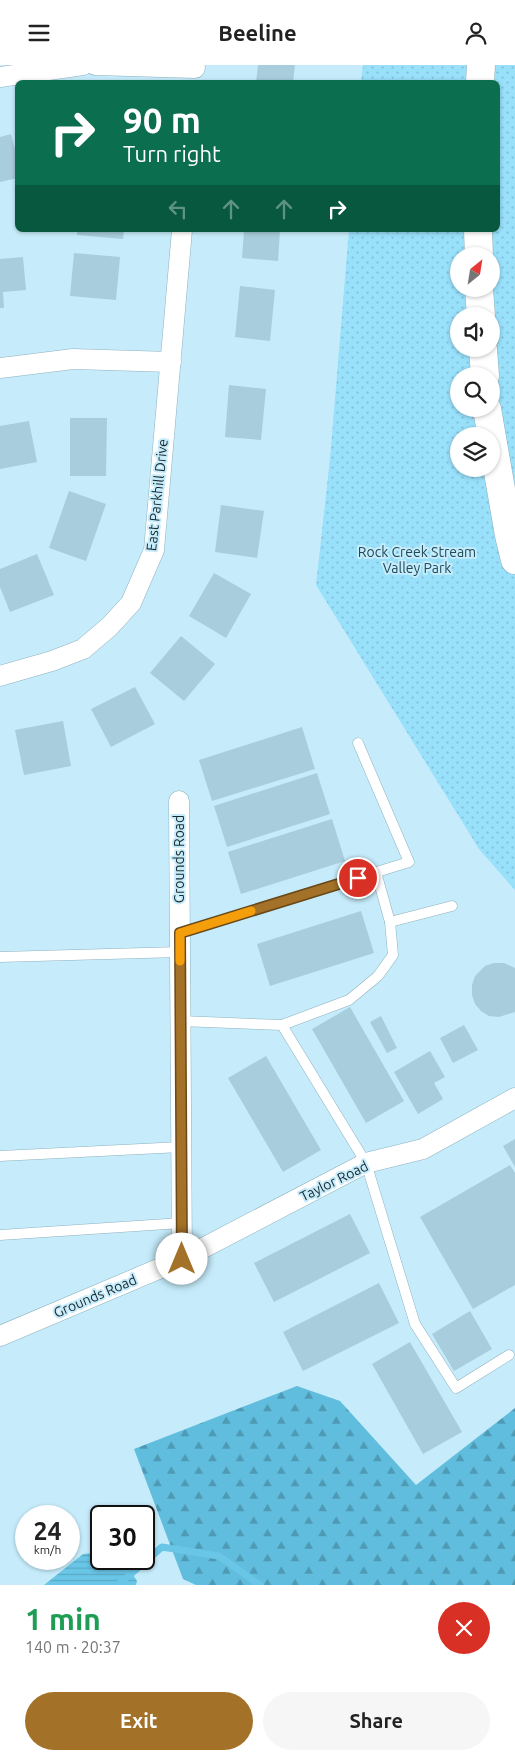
<!DOCTYPE html>
<meta charset="utf-8">
<style>
:root{--surface:#fff;--page:#f6f6f6;--text:#222;--muted:#767676;--accent:#a37127}
body{margin:0;font-family:Ubuntu,sans-serif;background:var(--page);color:var(--text);height:100vh;display:flex;flex-direction:column;font-size:19px;white-space:nowrap}
*{box-sizing:border-box;margin:0}
p{font-size:16px;color:var(--muted)}
.icon{flex:none;width:28px;height:28px;fill:none;stroke:currentColor;stroke-width:2;stroke-linecap:round;stroke-linejoin:round}
.map{position:relative;height:1520px;overflow:hidden}
.drawer{display:flex;flex-direction:column;background:var(--surface);flex:1}
.drawer>*{flex:none}
.hud{position:absolute;left:15px;top:15px;width:485px;height:152px;border-radius:8px;box-shadow:0 1px 4px #0004;background:#0b6e4f;color:#fff;overflow:hidden}
.needle{width:32px;rotate:30deg}
.buttons{position:absolute;left:450px;top:182px;display:grid;gap:10px}
.buttons a{display:grid;place-items:center;width:50px;height:50px;border-radius:50%;background:var(--surface);box-shadow:0 1px 4px #0004;font-size:25px}
.speed{position:absolute;left:15px;top:1440px;display:flex;gap:10px;font-size:25px;font-weight:700;text-align:center}
.speed>*{display:grid;place-content:center;width:65px;height:65px;border-radius:50%;background:var(--surface);box-shadow:0 1px 4px #0004;line-height:1}
.speed small{font-size:12px;font-weight:400}
.speed .limit{border:2px solid #111;border-radius:8px;background:#fff;color:#111}
.pin{position:absolute;display:grid;place-items:center;width:42px;height:42px;color:#fff;margin:-21px;border:2px solid #fff;border-radius:50%;box-shadow:0 1px 5px #0007}
.me{position:absolute;width:55px;margin:-28px;rotate:0deg;stroke-linejoin:round;filter:drop-shadow(0 0 4px #0008)}
.turn{display:flex;align-items:center;gap:18px;height:105px;padding:0 25px;font-size:22px}
.turn .icon{width:65px;height:65px;stroke-width:2.5}
.turn b{display:block;font-size:35px;line-height:42px}
.lanes{display:flex;align-items:center;height:48px;padding:0 25px;background:#0003;justify-content:center;gap:25px;direction:ltr}
.lanes .off{opacity:.35}
.round{display:grid;place-items:center;flex:none;width:52px;height:52px;border-radius:26px;background:var(--page)}
.headline{display:flex;align-items:center;justify-content:space-between;height:85px;padding:0 25px}
h1{font-size:30px;font-weight:600;line-height:38px;color:#1e9e55}
.primary-button{display:flex;gap:10px;margin-top:auto;padding:10px 25px}
.primary-button a{flex:1;height:58px;border-radius:30px;background:var(--accent);color:#fff;font-size:20px;font-weight:600;line-height:58px;text-align:center}
.primary-button a+a{background:var(--page);color:var(--text)}
header{display:flex;justify-content:space-between;align-items:center;height:65px;padding:0 25px;background:var(--surface);font-size:22px;font-weight:600}
.map>svg:first-child{display:block}
</style>
<header><svg class="icon" aria-label="menu" viewBox="0 0 24 24"><path d="M4 6h16M4 12h16M4 18h16"/></svg>Beeline<svg class="icon" aria-label="person" viewBox="0 0 24 24"><circle cx="12" cy="8" r="4"/><path d="M4 21q1-7 8-7t8 7"/></svg></header>
<div class="map">
<svg width="515" height="1520" viewBox="0 0 515 1520">
<defs>
<pattern id="forest-firs" width="22" height="20" patternUnits="userSpaceOnUse" patternTransform="scale(1.25)"><rect width="22" height="20" fill="#60bddd"/><path d="M5 1l3.5 6h-7zM16 11l3.5 6h-7z" fill="#4e9ab4"/></pattern>
<pattern id="park-dots" width="8" height="8" patternUnits="userSpaceOnUse" patternTransform="scale(1.25)"><rect width="8" height="8" fill="#99e0fa"/><path d="M2 2h.1M6 6h.1" fill="none" stroke="#83c0d7" stroke-width="1.8" stroke-linecap="round"/></pattern>
<pattern id="water-rules" width="6" height="5" patternUnits="userSpaceOnUse" patternTransform="scale(1.25)"><rect width="6" height="5" fill="#69c6e6"/><path d="M0 2.5h6" fill="none" stroke="#5aaac6"/></pattern>
</defs>
<rect width="100%" height="100%" fill="#c6ecfb"/>
<polygon fill="url(#forest-firs)" points="297,1321 340,1336 416,1420 515,1343 515,1520 196,1520 183,1514 134,1384"/>
<path fill="url(#park-dots)" fill-rule="evenodd" d="M363,0H515V825L479,784L316,520L330,394L349,165H498V18L361,17ZM459,191H491V224H459ZM459,251H491V284H459ZM459,311H491V344H459ZM459,371H491V404H459Z"/>
<polygon fill="url(#water-rules)" points="101,1487 101,1494 123,1494 137,1516 136,1520 44,1520 83,1489"/>
<g fill="none" stroke-linecap="round" stroke-linejoin="round">
<polyline stroke="#69c6e6" stroke-width="7" points="118,1520 162,1482 219,1491 260,1520"/>
</g>
<g fill="#a8cddc">
<polygon points="258,0 295,0 293,18 256,18"/>
<polygon points="11,69 18,96 18,113 0,117 0,72"/>
<polygon points="77,165 124,165 123,174 77,170"/>
<polygon points="244,165 280,165 278,196 242,193"/>
<polygon points="74,188 120,192 116,235 70,231"/>
<polygon points="23,192 26,225 3,227 4,243 0,243 0,194"/>
<polygon points="240,221 275,225 270,276 235,272"/>
<polygon points="229,320 266,324 261,375 225,372"/>
<polygon points="70,353 107,353 106,411 70,411"/>
<polygon points="29,356 37,397 0,404 0,361"/>
<polygon points="69,426 106,439 86,496 49,483"/>
<polygon points="221,440 264,446 257,493 215,487"/>
<polygon points="37,489 54,530 10,547 0,522 0,504"/>
<polygon points="214,508 251,529 226,573 189,551"/>
<polygon points="181,571 215,599 184,636 150,608"/>
<polygon points="135,622 155,659 111,682 91,644"/>
<polygon points="63,656 71,701 24,710 15,665"/>
<polygon points="302,662 315,704 212,736 199,695"/>
<polygon points="317,708 330,749 227,782 214,741"/>
<polygon points="332,754 345,796 241,829 228,787"/>
<polygon points="361,846 374,888 270,921 257,879"/>
<polygon points="494,898 504,898 515,903 515,947 499,952 489,951 481,946 475,939 472,930 472,920 475,911 485,901"/>
<polygon points="350,942 404,1036 366,1058 312,964"/>
<polygon points="381,951 397,983 387,988 370,957"/>
<polygon points="464,960 478,985 453,998 440,973"/>
<polygon points="430,986 445,1012 434,1018 443,1034 418,1049 394,1007"/>
<polygon points="266,991 321,1085 283,1107 228,1013"/>
<polygon points="515,1074 515,1102 503,1081"/>
<polygon points="510,1100 515,1108 515,1220 473,1244 420,1152"/>
<polygon points="350,1149 370,1188 274,1237 254,1198"/>
<polygon points="379,1218 399,1258 303,1306 283,1267"/>
<polygon points="470,1246 492,1284 454,1306 432,1269"/>
<polygon points="410,1277 462,1367 423,1389 372,1299"/>
</g>
<g fill="none" stroke-linecap="round" stroke-linejoin="round">
<g stroke="#8db1bf" stroke-width="11">
<g id="service">
<polyline points="376,807 390,857 452,841"/>
<polyline points="180,868 409,797 358,678"/>
<polyline points="0,892 180,887"/>
<polyline points="180,956 282,960 366,1098 415,1259 456,1323 509,1290"/>
<polyline points="282,960 349,935 378,911 393,890 390,857"/>
<polyline points="0,1091 181,1082"/>
<polyline points="0,1170 182,1158"/>
</g>
</g>
<g stroke="#8db1bf" stroke-width="21">
<g id="minor">
<polyline points="95,0 195,3"/>
<polyline points="0,12 83,0"/>
<polyline points="0,303 73,294 171,297"/>
<polyline points="0,611 52,596 83,584 109,562 131,538 154,485 182,165"/>
<polyline points="179,736 182,1194"/>
<polyline points="0,1271 182,1194 366,1098 423,1084 515,1033"/>
</g>
</g>
<g stroke="#8db1bf" stroke-width="29">
<g id="motorway">
<polyline points="480,18 481,0"/>
<polyline points="478,165 479,191"/>
<polyline points="479,224 481,251"/>
<polyline points="483,284 485,311"/>
<polyline points="487,344 509,470 515,495"/>
</g>
</g>
<use href="#service" stroke="#fff" stroke-width="10"/>
<use href="#minor" stroke="#fff" stroke-width="20"/>
<use href="#motorway" stroke="#fff" stroke-width="28"/>
</g>
<g fill="none" stroke-linecap="round" stroke-linejoin="round">
<g stroke="#6a4919" stroke-width="12">
<polyline id="route" points="182,1194 180,868 358,813"/>
</g>
<use href="#route" stroke="#a37127" stroke-width="9"/>
<polyline stroke="#f59e0b" stroke-width="9" points="180,896 180,868 251,846"/>
</g>
<g text-anchor="middle" stroke-width="4" stroke-linejoin="round" paint-order="stroke">
<g font-size="14" fill="#19282d" stroke="#c6ecfb">
<text transform="translate(157 430) rotate(-84)" y="5">East Parkhill Drive</text>
<text transform="translate(179 794) rotate(-90)" y="5">Grounds Road</text>
<text transform="translate(334 1116) rotate(-26)" y="5">Taylor Road</text>
<text transform="translate(95 1231) rotate(-23)" y="5">Grounds Road</text>
</g>
<g font-size="14" fill="#214a58" stroke="#c6ecfb">
<text x="417" y="492">Rock Creek Stream<tspan x="417" dy="16">Valley Park</tspan></text>
</g>
</g>
</svg>
<div class="buttons">
<a><svg class="needle" viewBox="-14 -14 28 28"><path d="M0-13l5 13h-10z" fill="#e53935"/><path d="M0 13l5-13h-10z" fill="#767676"/></svg></a>
<a><svg class="icon" aria-label="sound" viewBox="0 0 24 24"><path d="M4 9h4l5-4v14l-5-4H4zM17 9q2 3 0 6"/></svg></a>
<a><svg class="icon" aria-label="search" viewBox="0 0 24 24"><circle cx="10" cy="10" r="6"/><path d="M15 15l6 6"/></svg></a>
<a><svg class="icon" aria-label="layers" viewBox="0 0 24 24"><path d="M12 4l9 5-9 5-9-5zM3 14l9 5 9-5"/></svg></a>
</div>
<div class="speed"><div>24<small>km/h</small></div><div class="limit">30</div></div>
<div class="pin" style="left:358px;top:813px;background:#d93025"><svg class="icon" aria-label="arrive" viewBox="0 0 24 24"><path d="M6 21V4h12l-3 4 3 4H6"/></svg></div>
<svg class="me" style="left:182px;top:1194px" viewBox="-20 -20 40 40"><circle r="19" fill="#fff"/><path d="M0-13L10 11 0 6-10 11z" fill="#a37127"/></svg>
<div class="hud">
<div class="turn"><svg class="icon" aria-label="right" viewBox="0 0 24 24"><path d="M7 20v-9h11M14 6l5 5-5 5"/></svg><div><b>90 m</b>Turn right</div></div>
<div class="lanes"><svg class="icon off" aria-label="left" viewBox="0 0 24 24"><path d="M17 20v-9H6M10 6l-5 5 5 5"/></svg><svg class="icon off" aria-label="ahead" viewBox="0 0 24 24"><path d="M12 20V5M6 11l6-6 6 6"/></svg><svg class="icon off" aria-label="ahead" viewBox="0 0 24 24"><path d="M12 20V5M6 11l6-6 6 6"/></svg><svg class="icon" aria-label="right" viewBox="0 0 24 24"><path d="M7 20v-9h11M14 6l5 5-5 5"/></svg></div>
</div>
</div>
<section class="drawer">
<div class="headline"><div><h1>1 min</h1><p>140 m · 20:37</p></div><a class="round" style="background:#d93025;color:#fff"><svg class="icon" aria-label="close" viewBox="0 0 24 24"><path d="M6 6l12 12M18 6L6 18"/></svg></a></div>
<div class="primary-button"><a>Exit</a><a>Share</a></div>
</section>
